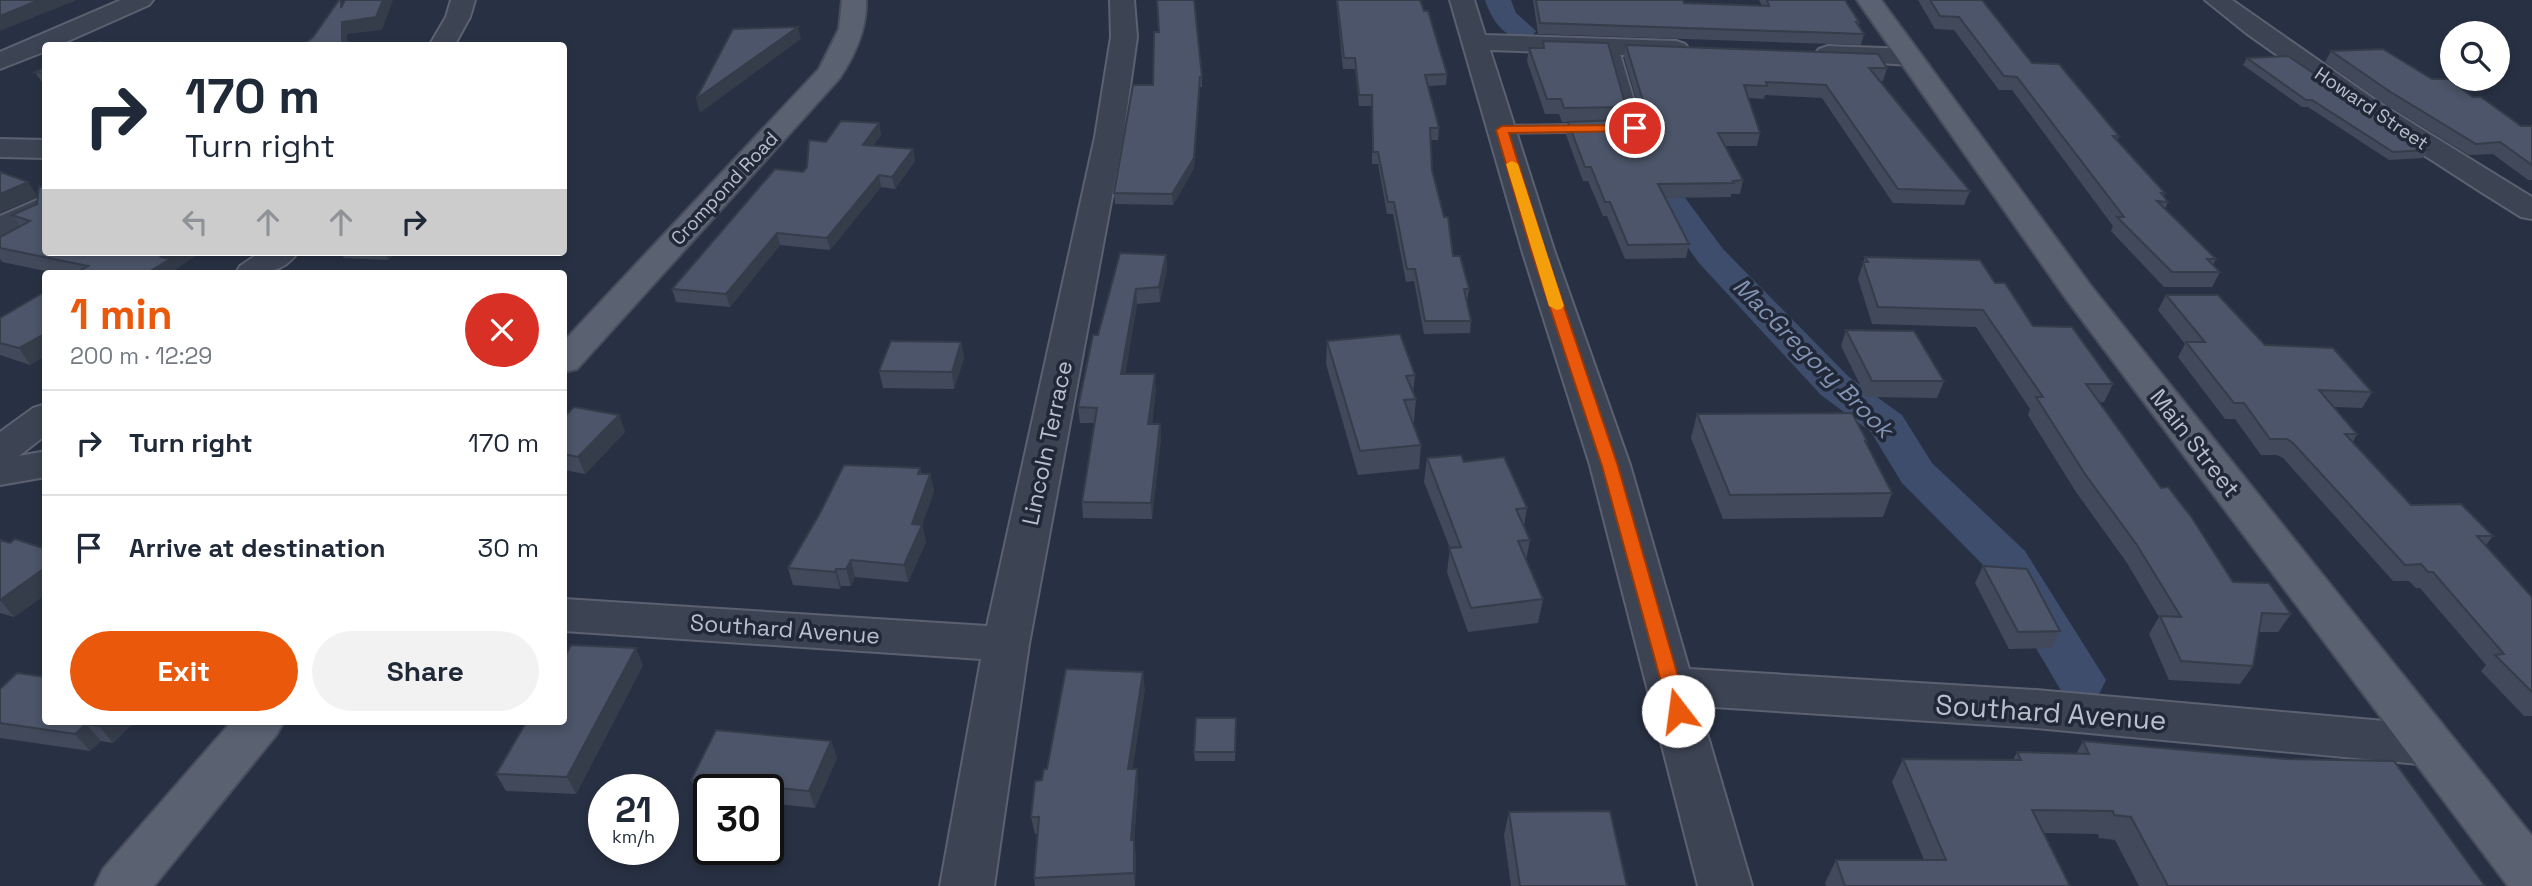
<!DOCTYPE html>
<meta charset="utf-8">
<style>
:root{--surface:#fff;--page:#f2f2f3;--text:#1f2937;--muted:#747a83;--line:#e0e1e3;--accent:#ea580c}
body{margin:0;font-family:"Space Grotesk",sans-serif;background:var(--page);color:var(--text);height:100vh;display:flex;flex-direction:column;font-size:26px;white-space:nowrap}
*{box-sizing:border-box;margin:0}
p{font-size:23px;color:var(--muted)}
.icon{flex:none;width:38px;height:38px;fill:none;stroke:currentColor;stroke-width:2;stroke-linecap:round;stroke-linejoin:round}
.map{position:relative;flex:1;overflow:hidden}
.sheet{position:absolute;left:42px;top:270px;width:525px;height:455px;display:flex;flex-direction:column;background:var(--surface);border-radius:7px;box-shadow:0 4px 10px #0003}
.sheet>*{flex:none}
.guide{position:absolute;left:42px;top:42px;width:525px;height:214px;border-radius:7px;box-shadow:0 4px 10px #0003;background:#fff;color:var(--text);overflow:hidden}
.fabs{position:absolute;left:2440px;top:21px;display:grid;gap:14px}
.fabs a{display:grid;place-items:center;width:70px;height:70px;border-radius:50%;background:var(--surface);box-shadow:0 4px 10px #0003;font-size:35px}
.speed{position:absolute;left:588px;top:774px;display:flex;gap:14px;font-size:35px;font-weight:700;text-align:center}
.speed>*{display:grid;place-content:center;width:91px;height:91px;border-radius:50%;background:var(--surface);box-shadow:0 4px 10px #0003;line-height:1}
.speed small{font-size:18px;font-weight:400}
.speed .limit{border:4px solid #111;border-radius:10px;background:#fff;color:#111}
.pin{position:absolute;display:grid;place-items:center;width:60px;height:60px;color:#fff;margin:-30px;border:4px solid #fff;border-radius:50%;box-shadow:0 2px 7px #0007}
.me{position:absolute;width:77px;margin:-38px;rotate:345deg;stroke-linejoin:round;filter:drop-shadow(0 0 5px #0008)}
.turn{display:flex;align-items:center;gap:24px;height:147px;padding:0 28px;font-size:32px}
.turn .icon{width:91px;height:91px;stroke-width:2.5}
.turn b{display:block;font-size:49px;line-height:60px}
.lanes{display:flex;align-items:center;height:66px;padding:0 28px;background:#0003;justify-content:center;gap:35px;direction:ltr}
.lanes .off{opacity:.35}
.round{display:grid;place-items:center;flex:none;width:74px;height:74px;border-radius:37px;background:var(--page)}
.overview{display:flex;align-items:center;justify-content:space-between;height:119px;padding:0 28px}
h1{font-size:42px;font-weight:600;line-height:52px;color:var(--accent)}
.action{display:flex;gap:14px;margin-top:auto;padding:14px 28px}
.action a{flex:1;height:80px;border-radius:42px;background:var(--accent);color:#fff;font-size:28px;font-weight:600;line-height:80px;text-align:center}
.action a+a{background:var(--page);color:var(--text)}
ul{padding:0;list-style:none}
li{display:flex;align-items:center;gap:21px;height:105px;padding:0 28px;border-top:2px solid var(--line)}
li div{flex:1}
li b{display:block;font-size:26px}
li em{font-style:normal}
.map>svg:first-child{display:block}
</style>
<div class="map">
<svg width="2532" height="886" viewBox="0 0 2532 886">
<rect width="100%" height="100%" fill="#283143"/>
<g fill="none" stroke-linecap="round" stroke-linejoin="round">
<g fill="#3e4d6b" fill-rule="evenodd">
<path d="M1485,0H1511L1516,13L1536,31L1532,37C1506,43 1492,21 1485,0Z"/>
<polygon points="1646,157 1657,160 1723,249 1849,377 1902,415 1932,463 2025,551 2106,680 2099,694 2081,700 2063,694 1993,575 1902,483 1871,432 1821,395 1699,263 1630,167 1635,160"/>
</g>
<g stroke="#5b6170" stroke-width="4">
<polygon id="service" points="1612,43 1618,47 1642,128 1640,131 1497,133 1497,127 1502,126 1627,124 1606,47"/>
</g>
<g stroke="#5b6170" stroke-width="4">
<g id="minor">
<polygon points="121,0 153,0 149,5 57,46 46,46 46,51 0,69 0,52"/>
<polygon points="451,0 475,0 470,17 454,46 429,46 446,17"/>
<polygon points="1110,0 1134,0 1137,37 1123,137 1029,644 994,886 940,886 981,659 564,631 564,599 987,626 1095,137 1111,37"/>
<polygon points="1450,0 1474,0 1485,35 1676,41 1685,44 1689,49 1685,54 1676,57 1490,50 1554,250 1630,465 1689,669 2036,690 2429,725 2446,731 2453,745 2446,759 2429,765 2036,728 1699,706 1752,886 1698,886 1590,465 1522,250"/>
<polygon points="2205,0 2232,0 2381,104 2532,197 2532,219 2521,217 2481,192 2362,115 2246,33"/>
<polygon points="1828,46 1909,49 1918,52 1922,57 1918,62 1909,65 1819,59 1815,54 1819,49"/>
<polygon points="0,139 46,140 46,158 0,157"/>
<polygon points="46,196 46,217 0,237 0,216"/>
<path d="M261,252H298C282,275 261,273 236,273L240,266Z"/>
<polygon points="46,404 46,435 19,456 46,451 46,477 0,485 0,432 33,408"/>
</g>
</g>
<g stroke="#464c5c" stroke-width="4">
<g id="primary">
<path d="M842,0H866C867,29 855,55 839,79L577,369L564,372V341L819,69L839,29Z"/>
<polygon points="1857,0 1881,0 2091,286 2532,836 2532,886 2508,886 2067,300"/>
<polygon points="232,721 284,721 277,734 154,886 95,886 103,869"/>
</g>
</g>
<use href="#service" fill="#3c4353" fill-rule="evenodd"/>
<use href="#minor" fill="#3c4353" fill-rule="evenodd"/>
<use href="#primary" fill="#5a6272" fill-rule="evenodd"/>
</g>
<g fill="#41495a">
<polygon points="1336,0 1420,0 1447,74 1446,85 1428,86 1439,128 1438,140 1431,140 1432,170 1453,256 1469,289 1467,302 1471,321 1470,333 1424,334 1414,281 1406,282 1393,214 1387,214 1378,164 1372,164 1372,106 1359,106 1355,69 1343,69"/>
<polygon points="1533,0 1683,0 1684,3 1762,6 1759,0 1845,0 1859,22 1859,25 1864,34 1861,45 1538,34"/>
<polygon points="1918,0 1982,0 2032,63 2119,136 2117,140 2165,193 2164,196 2168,202 2165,209 2216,259 2213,265 2220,272 2212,287 2164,287 2111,231 2113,226 2012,90 1999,90 1954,30 1935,29"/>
<polygon points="1543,41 1626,107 1624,120 1642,119 1624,57 1626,45 1887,68 1883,81 1880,81 1970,191 1964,205 1893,203 1822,98 1765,95 1764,99 1749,98 1760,133 1757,146 1725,146 1743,180 1740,194 1731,194 1731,197 1665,198 1689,244 1686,258 1625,259 1607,216 1603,216 1588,181 1583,181 1566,135 1568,122 1562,122 1559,114 1545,114 1527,61 1529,48 1542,48"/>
<polygon points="2331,51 2432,79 2473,97 2521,126 2532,126 2532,180 2528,180 2493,154 2469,155 2382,102 2325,62"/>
<polygon points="2247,58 2428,150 2423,158 2389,160 2308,107 2302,107 2243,65"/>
<polygon points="46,67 46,85 43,84 35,72"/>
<polygon points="1202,77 1202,87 1200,87 1194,168 1173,205 1115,204 1114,193 1153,85"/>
<polygon points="879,123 881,135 873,145 913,149 915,161 895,189 881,187 830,250 780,245 730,307 676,302 672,289 803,172"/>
<polygon points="37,204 46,252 201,252 176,269 179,273 55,273 2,262 0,259 0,237 20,226 12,215"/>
<polygon points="341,252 396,252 388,260 344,258"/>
<polygon points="1120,253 1166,255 1167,269 1160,302 1137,304 1125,374 1156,389 1152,424 1160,424 1161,439 1152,519 1083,518 1082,502 1094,423 1080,423 1078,407"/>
<polygon points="1865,257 1995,283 2033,326 2113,384 2104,402 2099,402 2161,488 2233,582 2291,614 2278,632 2259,632 2253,666 2240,684 2169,680 2149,634 2159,617 2127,563 2076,492 2028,415 2030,409 1976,327 1872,324 1858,279"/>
<polygon points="46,291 46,355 30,365 0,355 0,318"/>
<polygon points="2166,295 2265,345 2372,392 2362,408 2334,407 2357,434 2353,442 2411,505 2493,536 2486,545 2532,597 2532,716 2524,716 2481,671 2486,665 2420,588 2416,588 2409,581 2393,581 2283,458 2277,455 2261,455 2235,419 2225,419 2178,357 2185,344 2158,310"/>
<polygon points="1846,330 1944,381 1937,398 1866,397 1841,346"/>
<polygon points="1327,341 1415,375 1413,394 1416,399 1414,422 1412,422 1421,445 1419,469 1358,475 1326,364"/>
<polygon points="961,342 964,358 954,389 883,388 879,371"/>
<polygon points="1697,414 1867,441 1866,444 1892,493 1883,517 1723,519 1691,438"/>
<polygon points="619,415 625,432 585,474 564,470 564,417"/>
<polygon points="1427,458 1464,462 1527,508 1524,526 1530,540 1526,561 1543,599 1538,623 1468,632 1447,572 1450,548 1424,482"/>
<polygon points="920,468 921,474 930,474 934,491 922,525 926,542 908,582 855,577 851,586 841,586 840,589 793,585 788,568 819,515"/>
<polygon points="0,540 10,543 46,549 46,594 14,617 0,613"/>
<polygon points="1983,566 2060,631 2051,648 2009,649 1975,583"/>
<polygon points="643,665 576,794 506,791 496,774"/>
<polygon points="0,689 46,721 135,721 113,743 101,741 90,751 0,738"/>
<polygon points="1145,689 1132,769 1138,786 1134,841 1136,857 1135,886 1035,886 1034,878 1037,834 1035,834 1031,817 1047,769"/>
<polygon points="1236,718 1235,761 1195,761 1194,752"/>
<polygon points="831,741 837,758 815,808 768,803 768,789 709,789 709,798 698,797 691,780"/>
<polygon points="2083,741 2485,886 2139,886 2115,840 2099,838 2098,834 2044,833 2070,886 1826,886 1825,883 1836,860 1924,860 1892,782 1903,759 2013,760 2017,752 2076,754"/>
<polygon points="1509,812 1627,886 1511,886 1504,835"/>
</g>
<g fill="#353c4a">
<polygon points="39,0 77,0 0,31 0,16"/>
<polygon points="383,0 393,0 382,30 347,34 348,46 342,46 342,22"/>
<polygon points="798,27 801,39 700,113 696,99"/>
<polygon points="1200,77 1200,87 1194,168 1173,205 1172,194"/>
<polygon points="879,123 881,135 865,157 863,145"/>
<polygon points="913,149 915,161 895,189 892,177"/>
<polygon points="879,175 881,187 830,250 827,238"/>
<polygon points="28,182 38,197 0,213 0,194"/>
<polygon points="777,233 780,245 730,307 726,294"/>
<polygon points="169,252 201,252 176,269 179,273 147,273 161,257"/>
<polygon points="385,252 396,252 388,260"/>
<polygon points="1166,255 1167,269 1160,302 1159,287"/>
<polygon points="1136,289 1137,304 1123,389 1121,374"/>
<polygon points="46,333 46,355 30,365 19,348"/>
<polygon points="961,342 964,358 954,389 952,372"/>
<polygon points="1155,374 1156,389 1150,439 1148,424"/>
<polygon points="619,415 625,432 585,474 578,457"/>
<polygon points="1160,424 1161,439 1152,519 1151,503"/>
<polygon points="930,474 934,491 920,530 922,525 926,542 908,582 904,565 912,524"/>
<polygon points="851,560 855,577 851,586 846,569"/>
<polygon points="46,567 46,594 14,617 0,600"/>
<polygon points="836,569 841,586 840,589 835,572"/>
<polygon points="636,648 643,665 576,794 567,777"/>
<polygon points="1143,672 1145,689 1130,786 1128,769"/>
<polygon points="104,721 135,721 113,743 99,726"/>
<polygon points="86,724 101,741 90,751 75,734"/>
<polygon points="831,741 837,758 815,808 809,791"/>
<polygon points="1137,769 1138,786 1134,841 1136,857 1135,886 1131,840"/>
</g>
<g fill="#4c5569" stroke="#353c4a" stroke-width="2">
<polygon points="0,0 39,0 0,16"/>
<polygon points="339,0 341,0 341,8 345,0 383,0 376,17 342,22 342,46 302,46 313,37"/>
<polygon points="1157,0 1194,0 1202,77 1200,77 1194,158 1172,194 1114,193 1133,85 1153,85 1154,32 1159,32"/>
<polygon points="1337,0 1420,0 1424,11 1428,11 1447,74 1425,75 1439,128 1430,128 1432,170 1444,217 1448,217 1453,256 1460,256 1469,289 1464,289 1471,321 1425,321 1415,269 1407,269 1394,202 1388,202 1378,152 1373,152 1372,95 1359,95 1355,58 1344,58"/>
<polygon points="1536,0 1683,0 1684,3 1769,6 1767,0 1845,0 1859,22 1856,22 1864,34 1540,23"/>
<polygon points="1930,0 1982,0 2032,63 2059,64 2119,136 2113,136 2165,193 2161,193 2168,202 2157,201 2216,259 2207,259 2220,272 2172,272 2117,217 2124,217 2017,77 2004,76 1959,17 1940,16"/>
<polygon points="798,27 696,99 733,29"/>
<polygon points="1543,41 1608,43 1626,107 1564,108 1561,99 1547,99 1529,48 1544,48"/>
<polygon points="99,42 119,46 91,46"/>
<polygon points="1626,45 1878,54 1887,68 1869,68 1970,191 1898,189 1826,85 1766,82 1767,86 1744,85 1760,133 1718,133 1743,180 1733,181 1734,183 1658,184 1689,244 1628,245 1610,202 1605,202 1591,167 1585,167 1568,122 1645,119 1647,114"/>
<polygon points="2383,49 2432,79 2448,79 2473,97 2481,97 2521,126 2532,126 2532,165 2500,142 2476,144 2389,91 2331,51"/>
<polygon points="2288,56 2428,150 2393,152 2312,100 2306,100 2247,58"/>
<polygon points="46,67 46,73 35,72"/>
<polygon points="841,121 879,123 863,145 913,149 892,177 879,175 827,238 777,233 726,294 672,289 775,169 803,172 807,167 809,140 826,142"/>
<polygon points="0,172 28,182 0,194"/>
<polygon points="39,186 46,188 46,252 169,252 161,257 170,259 147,273 76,273 88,266 0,248 0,237 30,221 12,215 37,204"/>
<polygon points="1120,253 1166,255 1159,287 1136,289 1121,374 1155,374 1148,424 1160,424 1151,503 1082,502 1097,408 1078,407 1093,335 1098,335"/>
<polygon points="1865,257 1980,260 1995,283 2005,283 2033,326 2072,327 2113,384 2086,384 2161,488 2168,487 2192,518 2233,582 2269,583 2291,614 2262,613 2253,666 2181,661 2160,616 2181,617 2137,545 2085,474 2036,397 2043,397 1983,310 1878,307 1863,262 1868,262"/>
<polygon points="46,291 46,333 19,348 0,343 0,318"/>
<polygon points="2166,295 2218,295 2265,345 2333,348 2372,392 2319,390 2357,434 2345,434 2411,505 2461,504 2493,536 2477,536 2532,597 2532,692 2495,655 2504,654 2433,572 2428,572 2421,564 2405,565 2293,443 2287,439 2270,439 2244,403 2234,403 2186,342 2205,342"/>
<polygon points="1846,330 1914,331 1944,381 1872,381"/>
<polygon points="1400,334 1415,375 1406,376 1416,399 1404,400 1421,445 1360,451 1327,341"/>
<polygon points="891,341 961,342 952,372 879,371"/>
<polygon points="574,407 619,415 578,457 564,454 564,417"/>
<polygon points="1852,413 1867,441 1865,441 1892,493 1730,495 1697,414"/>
<polygon points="1461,455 1464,462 1504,457 1527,508 1516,509 1530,540 1518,541 1543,599 1471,608 1449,548 1461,547 1427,458"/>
<polygon points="844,465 920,468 918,474 930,474 912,524 922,525 904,565 851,560 846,569 836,569 835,572 788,568 819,515"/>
<polygon points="15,539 46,549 46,567 0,600 0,540 10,543"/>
<polygon points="1983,566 2027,569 2060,631 2018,632"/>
<polygon points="571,645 636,648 567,777 496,774 527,721 564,721 564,658"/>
<polygon points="1066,669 1143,672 1128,769 1137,769 1131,840 1134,840 1134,873 1034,878 1039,817 1031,817 1035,781 1042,780 1044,769 1047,769"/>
<polygon points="17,673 46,677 46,721 104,721 99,726 86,724 75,734 0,723 0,689"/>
<polygon points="1196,718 1236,718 1235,752 1194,752"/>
<polygon points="716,730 831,741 809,791 691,780"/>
<polygon points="2083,741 2286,759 2394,761 2485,886 2168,886 2131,817 2114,815 2113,811 2032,810 2070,886 1845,886 1836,860 1946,860 1903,759 2021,760 2017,752 2089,754"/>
<polygon points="1610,811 1627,886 1520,886 1509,812"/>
</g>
<polygon fill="#ea580c" stroke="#983908" stroke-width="2" points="1635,125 1641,128 1639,131 1509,133 1545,250 1618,466 1688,711 1685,716 1678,719 1672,716 1669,711 1602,466 1531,250 1496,130 1502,126"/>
<polygon fill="#f59e0b" points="1512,161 1518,164 1564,306 1561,309 1557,310 1549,306 1506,164"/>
<g text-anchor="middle" stroke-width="7" stroke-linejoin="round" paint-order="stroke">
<g font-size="19" fill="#babfcc" stroke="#212838">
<text transform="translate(2372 108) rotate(34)" y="7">Howard Street</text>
<text transform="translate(724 188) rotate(-47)" y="7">Crompond Road</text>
</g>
<g font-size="23" fill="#babfcc" stroke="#212838">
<text transform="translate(1047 443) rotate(-78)" y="8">Lincoln Terrace</text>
<text transform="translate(2195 443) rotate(52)" y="8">Main Street</text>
<text transform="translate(785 629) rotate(4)" y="8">Southard Avenue</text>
</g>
<g font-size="24" font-style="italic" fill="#8292b2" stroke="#212838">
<text transform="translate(1813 358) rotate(45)" y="8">MacGregory Brook</text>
</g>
<g font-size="28" fill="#babfcc" stroke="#212838">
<text transform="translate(2051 712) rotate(4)" y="10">Southard Avenue</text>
</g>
</g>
</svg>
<div class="fabs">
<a><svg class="icon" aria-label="search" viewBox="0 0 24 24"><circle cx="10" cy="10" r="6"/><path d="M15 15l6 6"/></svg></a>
</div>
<div class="speed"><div>21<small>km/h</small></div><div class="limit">30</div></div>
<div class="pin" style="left:1635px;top:128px;background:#d93025"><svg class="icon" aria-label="arrive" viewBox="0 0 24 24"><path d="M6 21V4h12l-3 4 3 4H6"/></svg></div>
<svg class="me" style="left:1678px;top:711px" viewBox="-20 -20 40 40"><circle r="19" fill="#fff"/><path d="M0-13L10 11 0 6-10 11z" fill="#ea580c"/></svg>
<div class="guide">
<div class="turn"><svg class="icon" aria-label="right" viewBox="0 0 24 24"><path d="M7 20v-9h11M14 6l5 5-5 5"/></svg><div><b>170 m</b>Turn right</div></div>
<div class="lanes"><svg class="icon off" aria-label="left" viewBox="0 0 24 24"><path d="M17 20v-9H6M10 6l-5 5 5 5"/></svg><svg class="icon off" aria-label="ahead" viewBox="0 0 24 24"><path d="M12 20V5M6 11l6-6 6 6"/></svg><svg class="icon off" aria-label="ahead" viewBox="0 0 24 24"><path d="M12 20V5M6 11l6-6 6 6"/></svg><svg class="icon" aria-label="right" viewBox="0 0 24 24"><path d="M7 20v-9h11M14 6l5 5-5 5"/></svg></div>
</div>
<section class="sheet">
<div class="overview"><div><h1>1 min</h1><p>200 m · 12:29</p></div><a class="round" style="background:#d93025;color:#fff"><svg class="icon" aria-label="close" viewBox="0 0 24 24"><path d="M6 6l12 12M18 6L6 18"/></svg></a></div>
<ul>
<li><svg class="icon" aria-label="right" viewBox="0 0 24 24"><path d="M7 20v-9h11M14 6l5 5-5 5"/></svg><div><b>Turn right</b></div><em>170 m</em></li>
<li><svg class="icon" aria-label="arrive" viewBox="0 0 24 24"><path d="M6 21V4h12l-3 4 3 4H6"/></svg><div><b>Arrive at destination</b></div><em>30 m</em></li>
</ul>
<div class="action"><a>Exit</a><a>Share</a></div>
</section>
</div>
